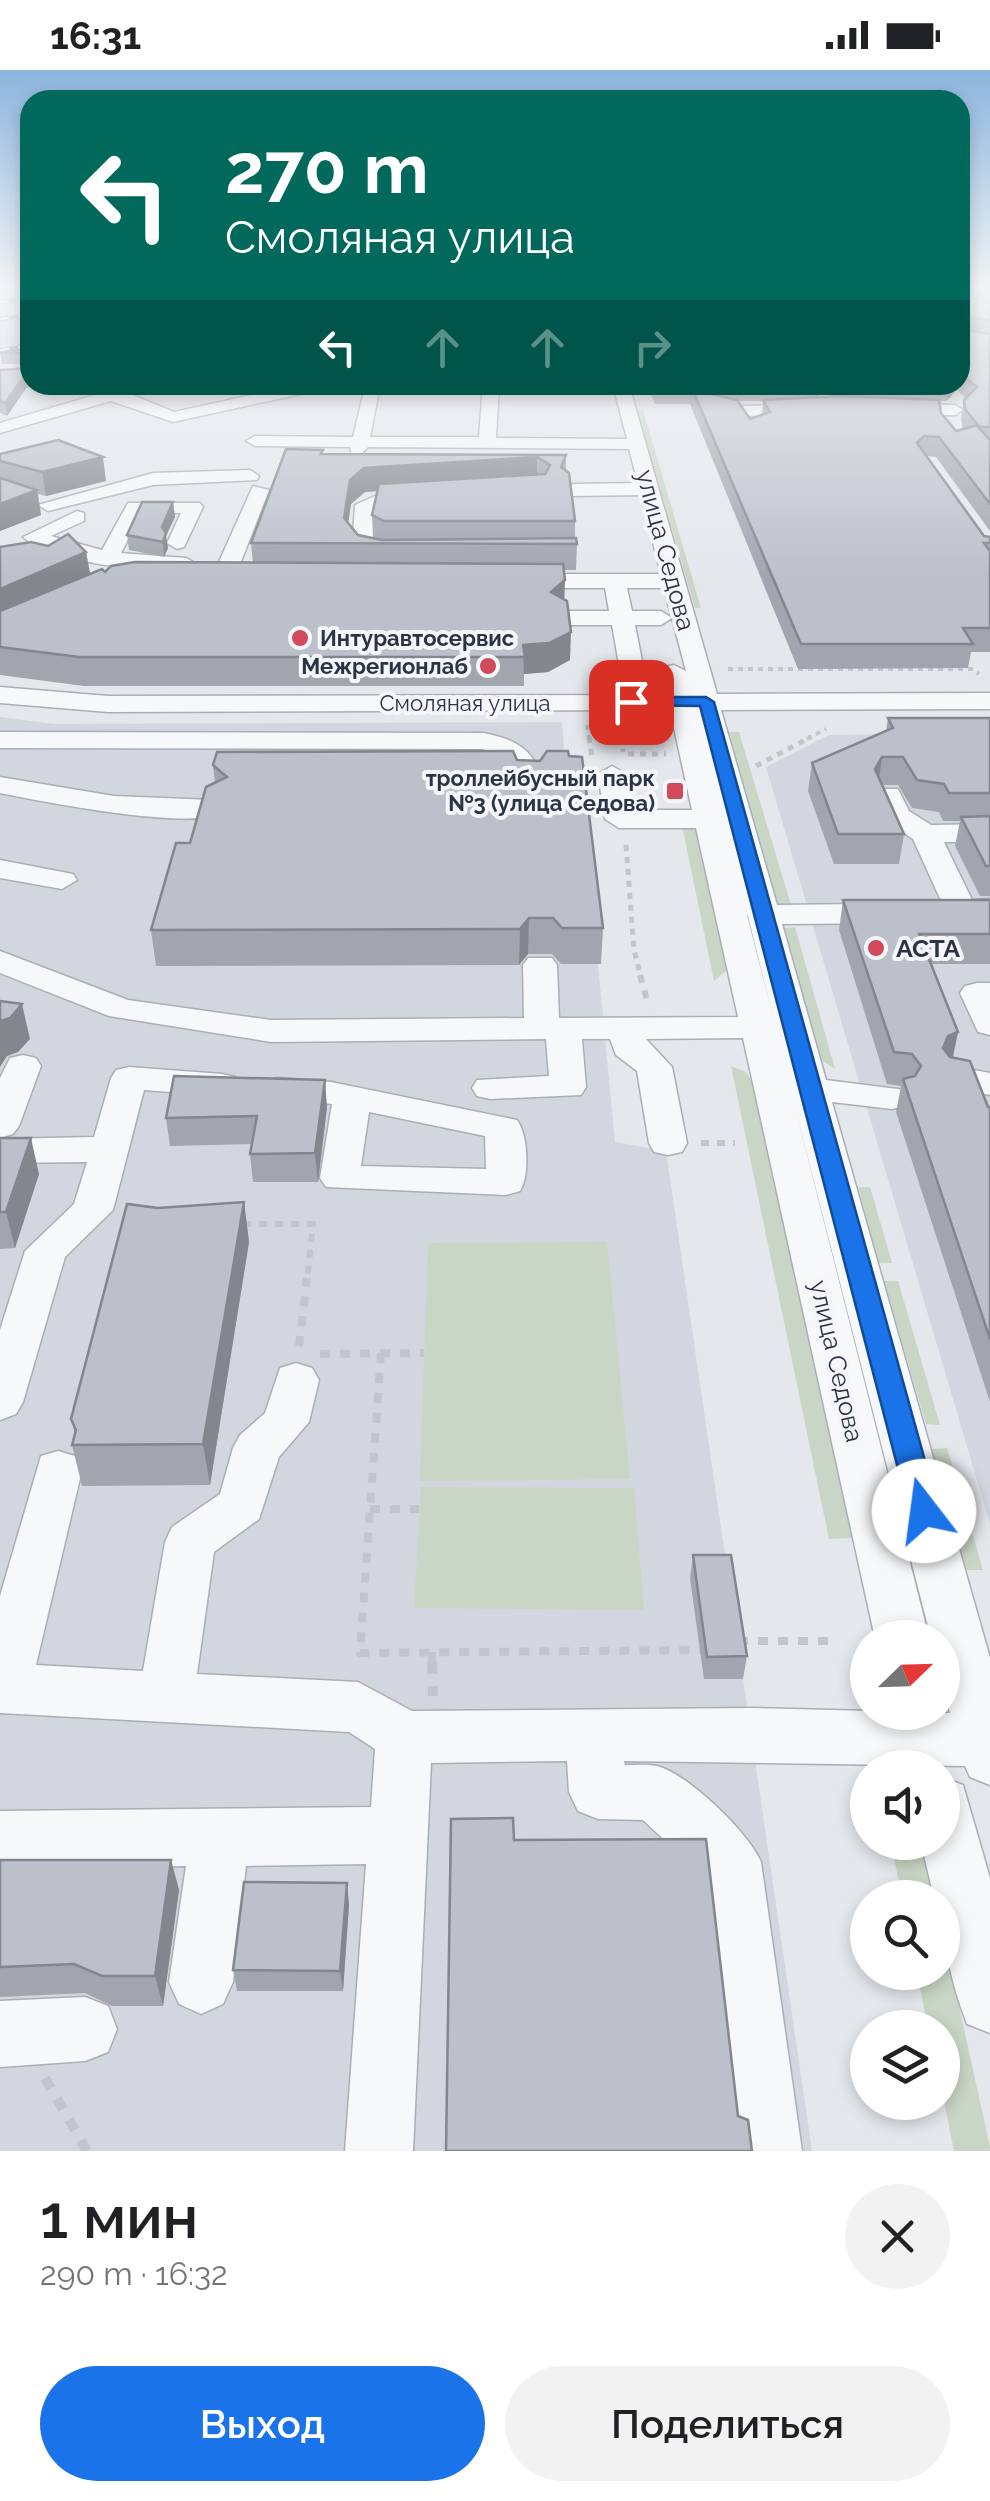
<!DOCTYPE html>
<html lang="ru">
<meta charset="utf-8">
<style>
:root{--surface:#fff;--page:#f2f2f2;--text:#202124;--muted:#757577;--accent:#1a73e8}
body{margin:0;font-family:Raleway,sans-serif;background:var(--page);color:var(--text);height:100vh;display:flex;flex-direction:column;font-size:38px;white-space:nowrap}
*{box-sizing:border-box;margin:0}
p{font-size:32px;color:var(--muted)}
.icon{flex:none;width:55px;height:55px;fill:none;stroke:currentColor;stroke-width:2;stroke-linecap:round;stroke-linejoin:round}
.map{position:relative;height:2081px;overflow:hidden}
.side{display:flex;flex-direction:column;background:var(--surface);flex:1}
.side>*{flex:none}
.banner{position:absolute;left:20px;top:20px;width:950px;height:305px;border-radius:30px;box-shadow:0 5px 15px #0003;background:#00695c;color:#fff;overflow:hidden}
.needle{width:65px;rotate:67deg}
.fabs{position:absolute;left:850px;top:1550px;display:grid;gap:20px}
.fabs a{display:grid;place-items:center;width:110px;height:110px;border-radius:50%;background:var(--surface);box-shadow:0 5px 15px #0003;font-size:50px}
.pin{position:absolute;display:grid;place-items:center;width:85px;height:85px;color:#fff;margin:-42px;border-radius:20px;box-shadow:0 5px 15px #0006}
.me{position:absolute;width:110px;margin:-55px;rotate:345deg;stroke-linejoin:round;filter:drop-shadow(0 0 8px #0008)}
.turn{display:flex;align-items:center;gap:35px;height:210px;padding:0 40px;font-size:45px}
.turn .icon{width:130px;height:130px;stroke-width:2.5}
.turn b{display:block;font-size:70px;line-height:85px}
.lanes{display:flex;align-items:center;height:95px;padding:0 40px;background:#0003;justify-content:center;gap:50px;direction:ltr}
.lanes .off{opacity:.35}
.round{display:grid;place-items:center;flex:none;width:105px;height:105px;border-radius:52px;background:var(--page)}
.overview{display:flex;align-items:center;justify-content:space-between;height:170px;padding:0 40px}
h1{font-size:60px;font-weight:600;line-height:75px}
.primary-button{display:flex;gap:20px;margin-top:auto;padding:20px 40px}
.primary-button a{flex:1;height:115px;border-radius:60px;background:var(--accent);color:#fff;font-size:40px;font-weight:600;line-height:115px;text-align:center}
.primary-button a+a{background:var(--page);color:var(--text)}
.status{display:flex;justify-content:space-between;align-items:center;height:70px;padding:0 50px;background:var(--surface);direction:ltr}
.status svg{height:28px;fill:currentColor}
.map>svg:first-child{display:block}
</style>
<div class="status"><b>16:31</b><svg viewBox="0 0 49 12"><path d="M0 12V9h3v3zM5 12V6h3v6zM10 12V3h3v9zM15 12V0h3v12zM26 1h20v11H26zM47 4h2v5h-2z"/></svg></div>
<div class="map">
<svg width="990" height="2081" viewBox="0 0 990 2081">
<rect width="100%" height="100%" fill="#e4e7ec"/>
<g fill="#d2d6de">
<polygon points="0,216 30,216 5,225 30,225 30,280 0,284"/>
<polygon points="0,647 54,654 562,652 566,708 581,719 615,1072 666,1081 812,2081 0,2081"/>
<polygon points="990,663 990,1454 766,697 829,665"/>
</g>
<g fill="#c9d6c5">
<polygon points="637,340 643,340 701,538 695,538"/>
<polygon points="729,662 739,662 791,835 778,835"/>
<polygon points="682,755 694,755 727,900 714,911"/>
<polygon points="795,857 835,999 821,990 784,858"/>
<polygon points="731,996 746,1002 752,1011 853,1468 829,1469"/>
<polygon points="858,1117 870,1117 892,1193 879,1193"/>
<polygon points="607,1172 630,1409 420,1411 428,1173"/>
<polygon points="884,1211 898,1211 940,1355 926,1354"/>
<polygon points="947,1378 983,1500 966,1500 932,1379"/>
<polygon points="421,1417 634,1418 644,1540 414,1538"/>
<polygon points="891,1773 922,1773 934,1827 902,1827"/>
<polygon points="943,1864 990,2077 990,2081 954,2081 943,2026 942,1958 928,1957 917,1903 942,1902"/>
</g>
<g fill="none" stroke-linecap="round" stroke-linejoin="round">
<g stroke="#a9aeb7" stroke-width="3">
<g id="minor">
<path d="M72,315L123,321L174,342L297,315H380L370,367H479L483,315H499L496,368L627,369L613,315H629L717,624L990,623V639L721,640L777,835L942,833L913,769L887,752L874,725L878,719H898L909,741L931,755L990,754V772H944L972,830L990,829V847L927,853L782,854L826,1010L905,1020L911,1028L905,1036L892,1039L832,1032L990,1588V1715L970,1707L965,1696L624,1691L625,1695C635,1695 647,1694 657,1696C688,1704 749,1763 761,1792L802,2081H734L703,1806L643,1750L598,1749L578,1741L569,1722L567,1691L431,1693L413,2081H345L366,1794L246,1796L233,1912L223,1934L201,1944L179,1934L169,1912L186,1796L0,1799V1741L371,1737L375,1679L349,1662L0,1643V1526L41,1386L58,1381L75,1386L82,1400L36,1595L143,1601L165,1472L172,1457L220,1424L233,1378L240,1365L265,1343L280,1298L296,1293L312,1298L319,1310L309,1352L279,1387L259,1449L214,1482L197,1604L358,1612L412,1641L750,1638L950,1643L942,1613V1568H931L794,1033L929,1568H875L743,968L646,969L672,997L687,1073L682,1082L668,1085L654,1082L649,1073L637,1001L616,985L610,969H582L586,1017L581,1025L490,1029L477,1026L472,1018L477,1010L549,1006L546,969L271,972L109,946L0,903V881L128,930L271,950L524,948L523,895L528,888H552L557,895L559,948L738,947L696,758H619L605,749L598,704L612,696L626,704L632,740H692L670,640L108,642L0,633V617L108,626L667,625L662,602L665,597L674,595L686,601L672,548L661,555H635L645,606L633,613L621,606L612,555H565L554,548L565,541H609L605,518H512L501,511L512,504H661L641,425L573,426L564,420L573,414L638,413L629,379L368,377L358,387L352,386L350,377L255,376L246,371L255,366L353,367L364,321L310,322L173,352L111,331L0,363V353L95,325ZM627,518H664L672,548L661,541H632ZM747,845L748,846L773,947Z"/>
<path d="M839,315H864L835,326L849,333L955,335L963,340L955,345C921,344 836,354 818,324Z"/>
<polygon points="812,334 820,339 818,343 744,346 736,341 744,336"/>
<polygon points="250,400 259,406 257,410 153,415 48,441 38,435 153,403"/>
<polygon points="253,416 269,420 240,494 236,498 222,498 218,494"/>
<polygon points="386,421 425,419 435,425 425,431 375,438 373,475 405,482 405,490 398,492 352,479 355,435"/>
<path d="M128,433H200L203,437L184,477L177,479L167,473L181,443H142L121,483L186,488L197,494L193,498C159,507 48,491 23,467L77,441L84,443V451L51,466L102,480Z"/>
<path d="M0,662L483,663C516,669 535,679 543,714L539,720H519L506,688L483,679L0,678Z"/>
<path d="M0,707L114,726L213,730L227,739C208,765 35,730 0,723Z"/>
<polygon points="0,790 73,804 77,810 62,819 0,808"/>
<polygon points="977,913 990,913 990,965 978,962 960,923 965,916"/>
<polygon points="23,985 36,988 41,996 19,1056 13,1064 0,1068 0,1008 10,988"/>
<polygon points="129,997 222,1004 235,1007 240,1015 235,1023 222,1026 144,1020 113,1140 65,1187 23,1332 16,1344 0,1350 0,1260 25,1181 74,1134 87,1092 0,1093 0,1069 94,1067 111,1008 116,1000"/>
<polygon points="957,997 990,1003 990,1025 944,1016 939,1008 944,1000"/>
<path d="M277,1008L331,1012L517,1050C528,1065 530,1105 520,1121L506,1125L326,1117L320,1108L332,1034L264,1027L259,1019L264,1011ZM369,1042L485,1066L486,1099L361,1096Z"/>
<path d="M942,1707L963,1715L990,1808V1963L967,1954C951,1913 942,1871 942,1828H934L921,1772H942Z"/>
<polygon points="85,1927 108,1936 117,1959 108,1982 85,1991 0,1997 0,1931"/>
</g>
</g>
<polyline stroke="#c2c5cb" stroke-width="2.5" stroke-dasharray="2.5 2.5" stroke-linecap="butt" points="0,267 24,270 11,278 30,282"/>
<g stroke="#c2c5cb" stroke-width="4" stroke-dasharray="5 5" stroke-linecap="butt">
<polyline points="728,599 973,599 979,604"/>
<polyline points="619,654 621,669"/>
<polyline points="587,655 589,669"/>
<polyline points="807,669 826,659"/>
</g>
<g stroke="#c2c5cb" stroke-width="5" stroke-dasharray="6 6" stroke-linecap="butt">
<polyline points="589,667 592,687"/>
<polyline points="621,667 623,682"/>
<polyline points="628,684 666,684"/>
<polyline points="756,696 811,667"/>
<polyline points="626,775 634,880 641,907"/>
</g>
<g stroke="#c2c5cb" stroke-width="6" stroke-dasharray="8 8" stroke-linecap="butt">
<polyline points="640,905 647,930"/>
<polyline points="701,1073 735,1073"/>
<polyline points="243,1154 313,1154 307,1210"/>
</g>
<g stroke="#c2c5cb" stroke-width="8" stroke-dasharray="10 10" stroke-linecap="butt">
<polyline points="299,1276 307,1208"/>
<polyline points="381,1283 360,1583 707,1580"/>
<polyline points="320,1284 424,1283"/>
<polyline points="370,1439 419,1439"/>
<polyline points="738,1571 837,1571"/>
<polyline points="432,1582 432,1594"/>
</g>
<g stroke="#c2c5cb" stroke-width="10" stroke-dasharray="12 12" stroke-linecap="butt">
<polyline points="432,1592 433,1626"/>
<polyline points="45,2008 87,2081"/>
</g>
<use href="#minor" fill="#f7f8fa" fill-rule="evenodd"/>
<g stroke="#7d8696" stroke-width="4">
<g id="rail">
<polyline points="0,232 30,230"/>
<polyline points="0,249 30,245"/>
<polyline points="0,280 30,276"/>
</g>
</g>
<use href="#rail" stroke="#f4f6f9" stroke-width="2.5" stroke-dasharray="9" stroke-linecap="butt"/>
</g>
<g fill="#a1a5ae" fill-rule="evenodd">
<path d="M960,216H990V461L936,387L926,386L984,466L990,467V582H971L968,598L798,599L690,334H655L647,315H696L698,321L714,325L710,315H836L820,317L818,327L844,326L846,315H960ZM957,320L966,328L964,330L961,349L963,359L956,361L941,343L940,331H946ZM738,331H763L762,345L750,349Z"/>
<polygon points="30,278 30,294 2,294 0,283"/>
<polygon points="0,300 7,346 0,343"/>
<polygon points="0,384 106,411 46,426 38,424 41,445 0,461"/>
<path d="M323,384L566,385V401L575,451V468L577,474L576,500H563L564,529L570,590L548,602L524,604V616H84L0,605V477L48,476L86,482L90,504L253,493L251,473ZM377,421L372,445L373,468L358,465L348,453L351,434L365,422Z"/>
<polygon points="173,432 175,447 166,466 168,478 164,487 129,480 127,465"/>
<polygon points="888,648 990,648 990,826 980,826 955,776 960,751 943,751 939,742 912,738 898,715 882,715 904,764 899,794 834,794 808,721 812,693 886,661"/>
<polygon points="213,695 603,858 601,894 561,894 552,884 528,884 519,895 156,896 151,860 215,713"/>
<polygon points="843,830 990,830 990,894 932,894 958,962 953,988 988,1037 990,1037 990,1332 896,1042 901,1016 887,1014 839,860"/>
<polygon points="327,1037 318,1112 253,1112 250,1084 252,1074 170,1076 166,1048"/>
<polygon points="0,1068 39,1104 15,1178 0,1179"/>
<polygon points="244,1132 249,1172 210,1415 82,1416 72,1375 75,1364 71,1349 158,1138"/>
<polygon points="693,1485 747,1586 743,1609 704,1609 690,1508"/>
<polygon points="0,1790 171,1790 179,1820 163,1936 112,1936 85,1923 0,1927"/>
<polygon points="349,1834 343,1921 237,1921 233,1900"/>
</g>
<g fill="#83868d">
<polygon points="30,299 30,313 7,346 5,333"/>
<polygon points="948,315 958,315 957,320 946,331"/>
<polygon points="103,387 106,411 46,426 42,402"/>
<polygon points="537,387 537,410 365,422 351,434 345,473 344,448 350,410 364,398"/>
<polygon points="37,420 41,445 0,461 0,434"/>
<polygon points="173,432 175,447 166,466 168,478 164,487 162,457"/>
<polygon points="86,482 91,509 0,549 0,519"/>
<polygon points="565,510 564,538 551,522"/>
<polygon points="571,562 570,590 548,602 524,604 523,575"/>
<polygon points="882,687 878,715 875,699"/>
<polygon points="529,848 528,884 519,895 520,859"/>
<polygon points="22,934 30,969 18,982 7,986 0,997 0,951"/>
<polygon points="958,962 951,994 943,978 948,966"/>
<polygon points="325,1010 327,1037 318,1112 315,1083"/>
<polygon points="31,1068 39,1104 15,1178 6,1142"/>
<polygon points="244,1132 249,1172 210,1415 203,1374"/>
<polygon points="171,1790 179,1820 163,1936 155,1906"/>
<polygon points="347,1813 349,1834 343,1921 340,1901"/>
</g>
<g fill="#bbc0ca" stroke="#83868d" stroke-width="2.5">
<polygon points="960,219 990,224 990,250 963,247 960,255"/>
<polygon points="960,259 990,264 990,357 978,357 990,370 990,434 939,367 924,366 917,373 984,466 990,467 990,473 984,473 990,481 990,558 963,558 973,574 801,574 691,316 655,315 696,315 698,321 737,330 750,349 770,342 763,330 841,326 939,330 941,343 956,361 978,355 965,339 964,330 977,317 960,303"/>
<polygon points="30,278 30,283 0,283"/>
<polygon points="30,298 5,333 0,331 0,300"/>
<polygon points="58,370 103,387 42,402 0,391 0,384"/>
<polygon points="286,379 323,380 321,384 566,385 561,397 569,403 575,451 384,451 372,445 379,414 545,404 550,395 537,387 364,398 350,410 344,448 358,465 382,470 576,468 577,474 251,473"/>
<polygon points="0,408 37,420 0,434"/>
<polygon points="142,432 173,432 162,457 166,463 163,472 127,465"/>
<polygon points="68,464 86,482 0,519 0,477 31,472 48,476"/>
<polygon points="135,492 563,494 565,510 551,522 567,531 571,562 549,573 523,575 525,587 79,587 0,577 0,541 102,499 105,502 111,496"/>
<polygon points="888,648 990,648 990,723 949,723 944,714 917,710 903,687 882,687 875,699 904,764 838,764 812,693 893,658"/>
<polygon points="513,681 517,690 540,691 547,681 568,681 569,686 582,687 603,858 562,858 553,848 529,848 520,859 151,860 176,773 190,773 206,717 227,707 213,695 217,682"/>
<polygon points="990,746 990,796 986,796 961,747"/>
<polygon points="843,830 990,830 990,864 919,864 958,962 948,966 943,978 950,987 970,991 988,1037 990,1037 990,1269 903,1009 915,1006 921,996 912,984 894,982"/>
<polygon points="0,931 22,934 10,948 0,951"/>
<polygon points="174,1006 325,1010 315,1083 250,1084 257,1046 166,1048"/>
<polygon points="0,1068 31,1068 6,1142 0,1142"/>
<polygon points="244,1132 203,1374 72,1375 76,1360 71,1349 127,1134 158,1138"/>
<polygon points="693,1485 731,1485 747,1586 707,1587"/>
<polygon points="513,1748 514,1770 706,1769 738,2046 748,2050 752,2081 446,2081 451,1749"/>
<polygon points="0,1790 171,1790 155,1906 102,1906 74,1894 0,1897"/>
<polygon points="244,1812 347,1813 340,1901 233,1900"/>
</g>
<linearGradient id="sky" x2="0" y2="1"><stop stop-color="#8bb4dd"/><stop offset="0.43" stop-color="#f3f4f6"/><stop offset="1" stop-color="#f3f4f6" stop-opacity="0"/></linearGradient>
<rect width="990" height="508" fill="url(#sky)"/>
<polygon fill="#1a73e8" stroke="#114b97" stroke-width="2.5" points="631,627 706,627 714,632 939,1441 935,1449 924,1453 913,1449 909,1441 700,636 625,635 623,632"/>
<g fill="#d1495b" stroke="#f4f6f9" stroke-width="4">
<circle cx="300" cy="568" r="10"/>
<circle cx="488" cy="596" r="10"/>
<rect x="665" y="711" width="20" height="20" rx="5"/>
<circle cx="876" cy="878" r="10"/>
</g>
<g text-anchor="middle" stroke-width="8" stroke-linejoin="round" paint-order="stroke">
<g font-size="22" font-weight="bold" fill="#2b3445" stroke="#f4f6f9" text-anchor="end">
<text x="320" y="576" text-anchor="start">Интуравтосервис</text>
<text x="468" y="604">Межрегионлаб</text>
<text x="655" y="716">троллейбусный парк<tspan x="655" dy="25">№3 (улица Седова)</tspan></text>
</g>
<g font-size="22" fill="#2b3445" stroke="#f4f6f9">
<text x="465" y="641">Смоляная улица</text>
</g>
<g font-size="25" fill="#2b3445" stroke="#f4f6f9">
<text transform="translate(666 480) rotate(75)" y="9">улица Седова</text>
<text transform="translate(837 1291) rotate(77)" y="9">улица Седова</text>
</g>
<g font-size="25" font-weight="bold" fill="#2b3445" stroke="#f4f6f9" text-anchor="start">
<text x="896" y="887">АСТА</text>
</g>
</g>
</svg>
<div class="fabs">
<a><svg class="needle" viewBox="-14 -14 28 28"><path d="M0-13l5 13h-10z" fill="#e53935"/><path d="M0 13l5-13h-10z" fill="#757577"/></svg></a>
<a><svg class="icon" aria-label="sound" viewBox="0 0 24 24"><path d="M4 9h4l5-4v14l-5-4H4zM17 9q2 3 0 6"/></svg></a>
<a><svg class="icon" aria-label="search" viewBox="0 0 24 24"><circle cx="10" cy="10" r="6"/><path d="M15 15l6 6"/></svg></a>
<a><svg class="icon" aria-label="layers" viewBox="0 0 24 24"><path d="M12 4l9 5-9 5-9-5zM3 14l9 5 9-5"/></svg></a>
</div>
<div class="pin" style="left:631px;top:632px;background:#d93025"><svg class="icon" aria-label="arrive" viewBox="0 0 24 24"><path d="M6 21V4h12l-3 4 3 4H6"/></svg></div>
<svg class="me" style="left:924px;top:1441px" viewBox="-20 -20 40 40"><circle r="19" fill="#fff"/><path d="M0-13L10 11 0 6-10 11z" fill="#1a73e8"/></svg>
<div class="banner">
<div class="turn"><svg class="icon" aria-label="left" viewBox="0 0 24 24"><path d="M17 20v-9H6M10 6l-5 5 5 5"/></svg><div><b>270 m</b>Смоляная улица</div></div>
<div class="lanes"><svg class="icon" aria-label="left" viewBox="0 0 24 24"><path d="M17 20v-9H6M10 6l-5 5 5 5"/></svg><svg class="icon off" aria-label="ahead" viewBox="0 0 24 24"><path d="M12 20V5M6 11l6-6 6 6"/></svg><svg class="icon off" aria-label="ahead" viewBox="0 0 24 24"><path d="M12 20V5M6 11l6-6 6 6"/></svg><svg class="icon off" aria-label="right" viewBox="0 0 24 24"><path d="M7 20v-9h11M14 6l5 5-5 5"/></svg></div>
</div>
</div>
<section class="side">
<div class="overview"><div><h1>1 мин</h1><p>290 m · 16:32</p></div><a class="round"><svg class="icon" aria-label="close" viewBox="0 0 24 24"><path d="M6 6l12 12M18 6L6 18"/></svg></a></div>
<div class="primary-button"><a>Выход</a><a>Поделиться</a></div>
</section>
